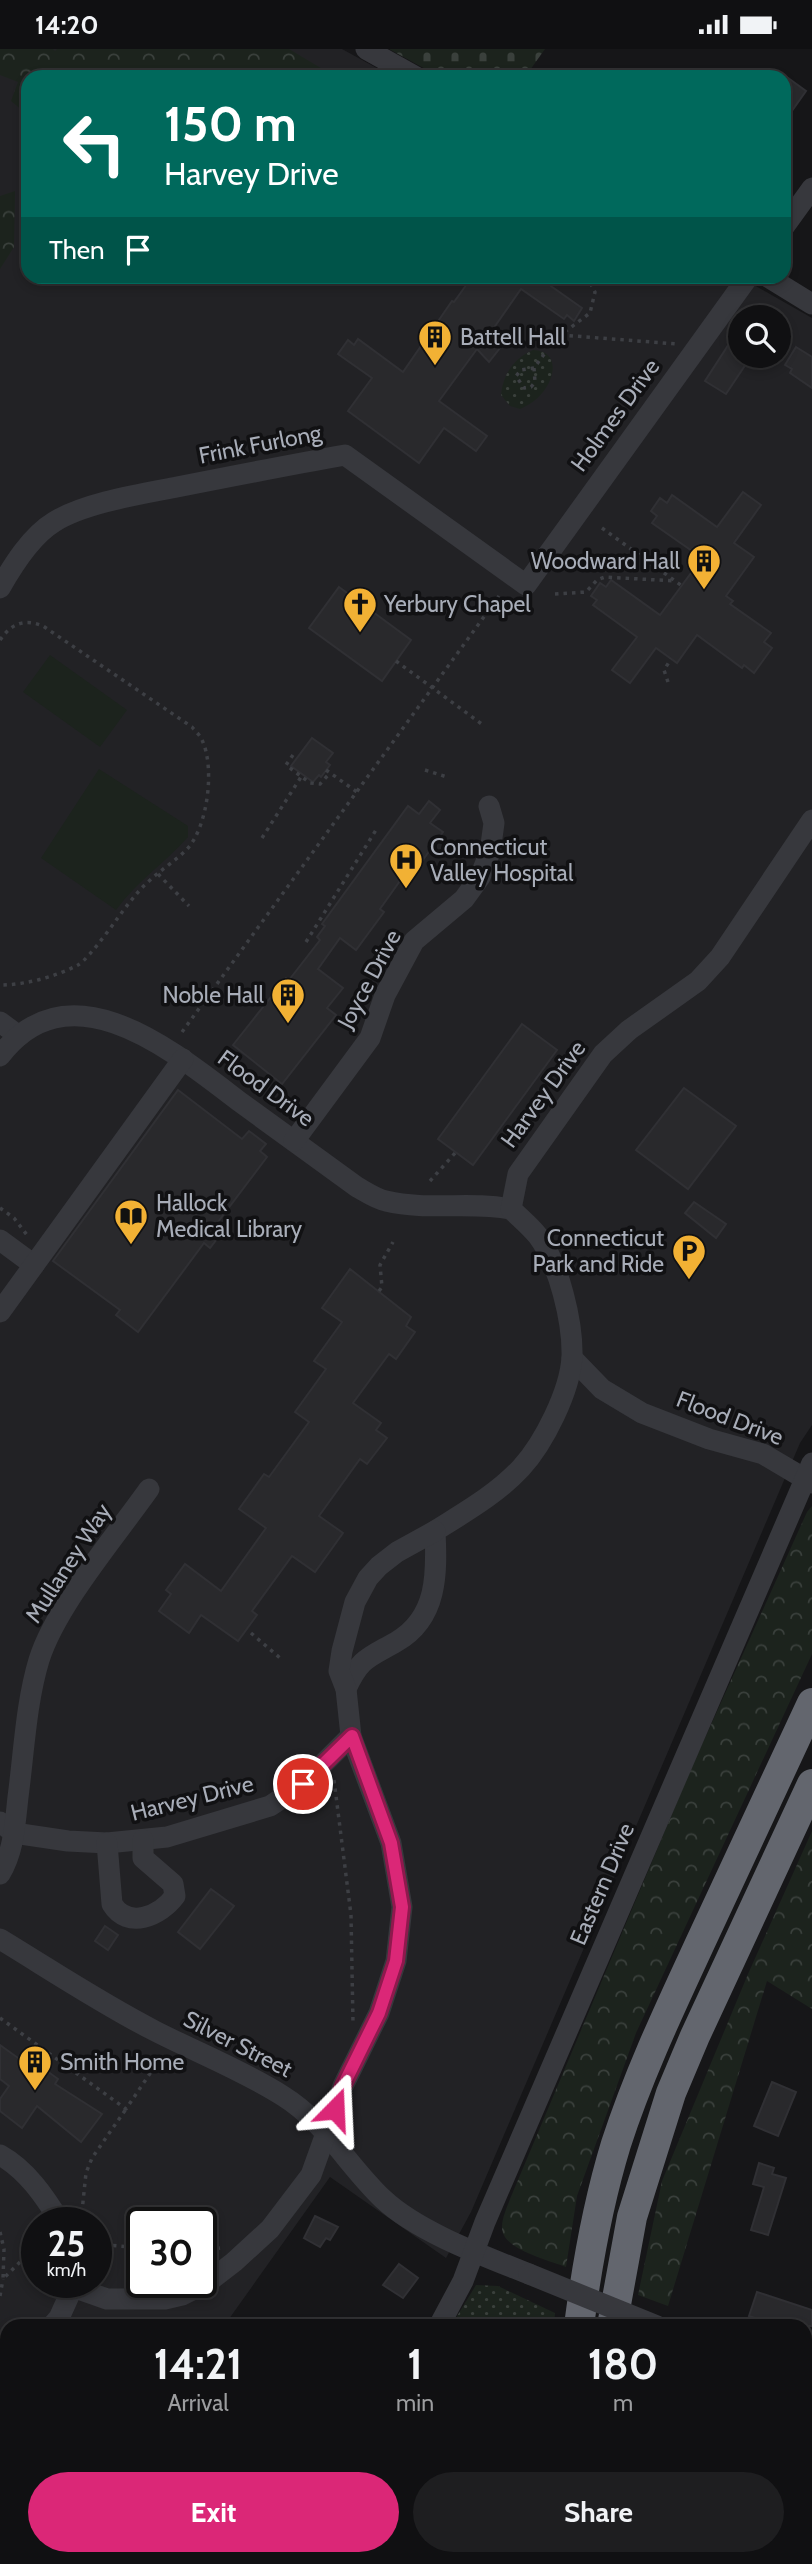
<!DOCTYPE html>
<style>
:root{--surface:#101012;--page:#1e1e20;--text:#f1f3f6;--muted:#9c9d9f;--line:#303032;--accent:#db2777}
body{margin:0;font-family:Cabin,sans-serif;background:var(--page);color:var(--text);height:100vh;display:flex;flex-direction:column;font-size:26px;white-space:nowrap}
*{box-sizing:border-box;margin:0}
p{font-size:23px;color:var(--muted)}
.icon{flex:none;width:38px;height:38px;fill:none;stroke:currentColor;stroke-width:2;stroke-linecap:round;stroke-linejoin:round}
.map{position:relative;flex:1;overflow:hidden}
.side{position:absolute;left:0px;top:2270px;width:812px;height:247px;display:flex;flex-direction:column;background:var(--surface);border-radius:21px 21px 0 0;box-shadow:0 4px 10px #0003,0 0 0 2px var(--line)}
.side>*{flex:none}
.guide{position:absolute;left:21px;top:21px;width:770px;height:214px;border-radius:21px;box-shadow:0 4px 10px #0003,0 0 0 2px var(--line);background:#00695c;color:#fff;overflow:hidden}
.tools{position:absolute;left:728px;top:256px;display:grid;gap:14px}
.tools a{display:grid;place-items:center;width:63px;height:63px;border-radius:50%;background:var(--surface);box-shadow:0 4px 10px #0003,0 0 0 2px var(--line);font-size:35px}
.speed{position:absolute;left:21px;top:2158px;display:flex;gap:14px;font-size:35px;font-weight:700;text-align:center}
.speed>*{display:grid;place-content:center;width:91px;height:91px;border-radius:50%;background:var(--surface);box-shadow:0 4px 10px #0003,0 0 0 2px var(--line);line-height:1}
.speed small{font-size:18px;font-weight:400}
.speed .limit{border:4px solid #111;border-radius:10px;background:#fff;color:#111}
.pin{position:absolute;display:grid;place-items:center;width:60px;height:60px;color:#fff;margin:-30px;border:4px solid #fff;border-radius:50%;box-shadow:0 2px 7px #0007}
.me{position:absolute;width:77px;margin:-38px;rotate:21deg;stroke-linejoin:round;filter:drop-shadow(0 0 5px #0008)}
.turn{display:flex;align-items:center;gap:24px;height:147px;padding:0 28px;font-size:32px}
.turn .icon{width:91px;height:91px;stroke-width:2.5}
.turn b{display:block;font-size:49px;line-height:60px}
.then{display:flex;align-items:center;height:66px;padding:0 28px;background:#0003;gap:14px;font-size:26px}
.eta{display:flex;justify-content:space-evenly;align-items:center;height:119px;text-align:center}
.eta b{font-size:42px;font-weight:700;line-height:49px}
.action{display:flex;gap:14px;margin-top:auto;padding:14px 28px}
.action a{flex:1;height:80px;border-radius:42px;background:var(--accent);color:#fff;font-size:28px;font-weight:700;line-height:80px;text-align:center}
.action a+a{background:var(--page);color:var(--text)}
.status{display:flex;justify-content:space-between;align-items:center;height:49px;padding:0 35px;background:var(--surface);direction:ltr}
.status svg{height:19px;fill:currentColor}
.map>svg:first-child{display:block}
</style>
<div class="status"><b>14:20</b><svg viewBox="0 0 49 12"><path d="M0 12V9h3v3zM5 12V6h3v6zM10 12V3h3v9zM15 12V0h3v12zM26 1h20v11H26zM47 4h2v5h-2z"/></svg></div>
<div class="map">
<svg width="812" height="2515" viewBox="0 0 812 2515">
<defs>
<pattern id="grass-dots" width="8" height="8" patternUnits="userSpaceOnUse" patternTransform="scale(1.75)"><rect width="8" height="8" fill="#1c231d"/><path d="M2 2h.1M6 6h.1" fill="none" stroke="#3a403c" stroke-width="1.8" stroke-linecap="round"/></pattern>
<pattern id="forest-crowns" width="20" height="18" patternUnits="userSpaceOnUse" patternTransform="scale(1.75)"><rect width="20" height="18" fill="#1c231d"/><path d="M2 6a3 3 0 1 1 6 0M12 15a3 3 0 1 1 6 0" fill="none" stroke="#3a403c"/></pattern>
<pattern id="cemetery-stones" width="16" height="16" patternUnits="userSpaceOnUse" patternTransform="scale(1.75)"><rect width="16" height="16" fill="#1c231d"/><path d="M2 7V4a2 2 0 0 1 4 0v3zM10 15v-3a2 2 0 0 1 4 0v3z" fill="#3a403c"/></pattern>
</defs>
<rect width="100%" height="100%" fill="#161618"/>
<path fill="#222225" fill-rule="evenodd" d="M0,0H342L393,28H28V228H740L812,269V1376L800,1394L471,2163L446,2209L330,2128L224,2277H7V2510H249L245,2515H0ZM740,268H779V306H740ZM37,2174H96V2233H37ZM142,2174H201V2233H142Z"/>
<g fill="url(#grass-dots)">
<path d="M533,301C559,302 556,327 543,343C537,351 529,356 520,360L510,357L501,346C503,325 514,309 533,301Z"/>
<polygon points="476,2236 498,2237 555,2264 554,2277 451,2277"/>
<polygon points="523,2510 563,2510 563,2515 524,2515"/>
</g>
<g fill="url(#forest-crowns)">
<polygon points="0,0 53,0 55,2 57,0 289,0 336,28 28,28 28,73 24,63 11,52 18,33 0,26"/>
<polygon points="15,142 14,198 0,220 0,147"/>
<path d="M812,1457V1605L636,1984L577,2147L566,2218C548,2211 501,2200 502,2178C502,2169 507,2158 510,2150L691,1720L807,1463Z"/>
<polygon points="812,1782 812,1960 767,1932 668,2257 638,2246 662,2132 748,1925"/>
<polygon points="643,2510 723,2510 722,2515 645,2515"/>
</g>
<polygon fill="url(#cemetery-stones)" points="389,0 545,0 525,28 440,28"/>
<g fill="#1c231d">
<polygon points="50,606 127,661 100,698 23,643"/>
<path d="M99,720L188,777V788C165,814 136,833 116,861L41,809Z"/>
<polygon points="7,2407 7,2498 0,2508 0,2417"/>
</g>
<g fill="#29292c" stroke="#303034" stroke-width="2">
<polygon points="784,26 806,42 784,73"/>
<polygon points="472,228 538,228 582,259 574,272 567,266 564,270 521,240 486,290 500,299 489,313 477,300 439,352 487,387 476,402 444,379 419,414 348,362 372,329 338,305 348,291 354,296 358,290 403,323 452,252 454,253"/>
<polygon points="740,278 740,306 752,306 726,345 705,332"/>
<polygon points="796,298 812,308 812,339 790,324 792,320 785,316"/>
<polygon points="743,443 761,456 734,494 754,508 726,547 733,552 730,555 771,584 764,593 772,599 754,624 744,616 742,619 697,586 677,614 656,599 630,634 612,621 637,588 593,556 597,551 591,547 600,534 606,538 611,531 660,566 702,509 652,474 657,467 651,462 660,449 667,454 672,446 717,478"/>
<polygon points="339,538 411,591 382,632 309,579"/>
<polygon points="312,689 333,704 326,713 330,716 321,728 319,726 313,733 291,717"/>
<polygon points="429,752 440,761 430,774 443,783 412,826 407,822 380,860 384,863 356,901 340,889 318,920 343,939 327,959 336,966 282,1035 233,996 286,929 289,931 320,891 317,888 325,877 322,875 408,757 419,765"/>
<polygon points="522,975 557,1001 473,1116 438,1090"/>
<polygon points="684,1039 736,1077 688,1140 636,1101"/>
<polygon points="178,1041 242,1090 249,1082 266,1095 260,1102 267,1108 215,1177 223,1182 210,1199 204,1194 138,1283 116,1266 120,1261 53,1212"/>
<polygon points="694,1153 726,1175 716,1189 685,1164"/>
<polygon points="350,1220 411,1268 406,1277 415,1283 396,1310 389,1305 353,1354 381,1374 376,1381 387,1389 367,1415 360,1410 319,1467 343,1484 315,1523 292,1507 252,1562 257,1566 238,1592 201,1566 189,1584 159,1562 171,1545 166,1541 185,1515 221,1542 266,1479 239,1460 264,1425 269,1428 309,1373 295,1363 326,1320 314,1312 342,1273 322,1259"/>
<polygon points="211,1840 234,1857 200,1900 178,1883"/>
<polygon points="105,1877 118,1886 108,1901 95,1892"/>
<polygon points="0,1996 25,2014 29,2009 58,2030 55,2035 102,2065 81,2093 37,2057 22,2079 0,2062 0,2050 9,2037 0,2030"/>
<polygon points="772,2033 796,2043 778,2087 754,2077"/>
<polygon points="759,2114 774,2119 772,2125 786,2129 768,2186 751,2181 764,2138 753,2135"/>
<polygon points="315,2167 338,2178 330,2191 326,2189 320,2198 304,2189"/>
<polygon points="399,2215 418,2229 403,2249 383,2236"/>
<polygon points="757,2243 812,2261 812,2277 779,2277 749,2267"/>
</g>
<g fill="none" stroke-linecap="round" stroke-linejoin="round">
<g stroke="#3d3f44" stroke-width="3.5" stroke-dasharray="3.5 5" stroke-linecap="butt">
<polyline points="561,286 677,295"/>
<polyline points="558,288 590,264 595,243 587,228"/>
<polyline points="534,319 535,333 531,338 524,339 516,327 521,321 534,319 545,304"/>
<polyline points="602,479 682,537"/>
<polyline points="555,545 586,543 597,531 605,528 675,532"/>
<path d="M0,591C11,575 24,569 43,577L192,678C195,682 200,686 202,691C215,718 208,776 188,799C176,812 160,821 147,834C140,840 135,847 129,854C118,868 90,909 78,916C55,928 25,936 0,936"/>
<polyline points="396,612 483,676"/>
<polyline points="668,633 664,621 671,610"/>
<polyline points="293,706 286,716 310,734 320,735 330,724"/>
<polyline points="326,721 357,743"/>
<polyline points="425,721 447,728"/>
<polyline points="262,789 301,728"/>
<polyline points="158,825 189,857"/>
<polyline points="306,893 376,781"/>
<polyline points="182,983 502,543"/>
<polyline points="430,1132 456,1103"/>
<polyline points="0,1159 14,1169 27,1186"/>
<polyline points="379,1242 382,1238 380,1216 393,1193"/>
<polyline points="251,1584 280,1609"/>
<polyline points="334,1731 351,1866 353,1974"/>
<polyline points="0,1969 126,2060 151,2023"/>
<polyline points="81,2172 86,2124 92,2109 126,2060"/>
<polyline points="0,2183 4,2200 3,2230 20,2213 37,2202"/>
<polyline points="96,2195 142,2199"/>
<polyline points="201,2202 220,2199"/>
<polyline points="0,2247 3,2230"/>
<polyline points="0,2412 7,2403"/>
</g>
<g stroke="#37383d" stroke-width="21">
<polyline points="366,0 416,28"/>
<polyline points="784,178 812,139"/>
<polyline points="768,228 812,255"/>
<path d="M0,539C13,516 31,487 54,473C84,454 141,445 177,438C233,427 289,416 345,406L526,536L748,228"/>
<polyline points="0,973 19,987"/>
<path d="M0,1007C70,915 174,1003 240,1053C279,1081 318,1110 357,1138C366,1143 376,1150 386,1152C428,1162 470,1152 511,1160"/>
<polyline points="294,1092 370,989 385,946 414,892 464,850 480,828 490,803 494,774 489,757"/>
<polyline points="0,1191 34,1216"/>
<polyline points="0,1263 183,1010"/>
<polyline points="572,1309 602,1340 642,1364 709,1390 763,1405 812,1434"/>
<path d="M346,1640C360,1609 368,1609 396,1593C438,1569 437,1524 435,1482C465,1463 497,1445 521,1419C544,1394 570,1342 572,1308C573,1273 559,1215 538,1187C530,1177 520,1169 511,1160L518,1125L603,1005L629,981L698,932L720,908L812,771"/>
<polyline points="0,1773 14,1784 68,1792 107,1794 167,1788 270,1757 303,1735 351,1687 346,1640 339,1622 342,1602 355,1553 368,1529 379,1517 397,1503 435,1482"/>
<path d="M107,1794L112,1855C128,1881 160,1867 175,1847L173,1835L143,1809V1791"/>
<path d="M0,1825C14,1802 15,1775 18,1748C24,1703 26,1654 39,1611C56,1557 115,1488 149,1440"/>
<path d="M0,1890C51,1921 102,1955 155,1982C198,2004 244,2022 283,2047C325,2073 348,2117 383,2150C418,2183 484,2207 529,2225"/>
<path d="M0,2106C27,2121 45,2148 61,2174"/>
<polyline points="73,2238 107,2250 165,2250 182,2246 208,2233 234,2213 270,2180 311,2126 343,2037 379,1964 396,1912 402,1858 391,1794 351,1687"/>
<polyline points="52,2277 59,2269 73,2238 74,2233"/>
<polyline points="439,2277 463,2232 485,2173 812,1414"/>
<polyline points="805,2338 812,2341"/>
<polyline points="0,2356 7,2344"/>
<polyline points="805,2437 812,2426"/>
<polyline points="275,2515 279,2510"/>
</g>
<g stroke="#63666e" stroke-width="30">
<path d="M579,2277C587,2215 598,2154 616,2095C639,2024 671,1957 702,1890C739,1811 775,1732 812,1654"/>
<polyline points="612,2277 632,2168 671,2044 695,1987 812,1735"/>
<polyline points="381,2510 386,2515"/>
<polyline points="584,2510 585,2515"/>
<polyline points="614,2510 615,2515"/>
<polyline points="733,2515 735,2510"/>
</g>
<polyline stroke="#37383d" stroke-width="21" points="529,2225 657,2277"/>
</g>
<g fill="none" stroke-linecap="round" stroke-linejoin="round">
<g stroke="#8e194d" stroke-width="18">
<polyline id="route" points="303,1735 352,1687 391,1794 402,1858 396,1912 379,1964 343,2037 335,2060"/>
</g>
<use href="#route" stroke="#db2777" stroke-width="12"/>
</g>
<defs>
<g id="building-pin" transform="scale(1.75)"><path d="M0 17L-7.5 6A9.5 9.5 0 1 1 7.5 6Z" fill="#f2b134" stroke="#111113"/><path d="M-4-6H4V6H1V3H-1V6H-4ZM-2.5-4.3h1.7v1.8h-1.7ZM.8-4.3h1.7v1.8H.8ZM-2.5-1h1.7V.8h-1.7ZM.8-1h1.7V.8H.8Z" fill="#111"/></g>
<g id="church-pin" transform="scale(1.75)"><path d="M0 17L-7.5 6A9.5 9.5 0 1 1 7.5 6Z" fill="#f2b134" stroke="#111113"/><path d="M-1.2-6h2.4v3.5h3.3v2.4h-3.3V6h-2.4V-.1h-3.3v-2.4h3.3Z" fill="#111"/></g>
<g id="hospital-pin" transform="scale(1.75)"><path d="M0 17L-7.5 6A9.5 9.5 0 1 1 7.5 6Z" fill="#f2b134" stroke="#111113"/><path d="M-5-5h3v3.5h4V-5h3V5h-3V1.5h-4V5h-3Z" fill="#111"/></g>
<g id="library-pin" transform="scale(1.75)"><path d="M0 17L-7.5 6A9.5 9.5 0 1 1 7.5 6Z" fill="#f2b134" stroke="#111113"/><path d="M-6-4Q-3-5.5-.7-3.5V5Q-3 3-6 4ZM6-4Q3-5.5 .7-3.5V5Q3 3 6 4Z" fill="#111"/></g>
<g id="parking-pin" transform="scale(1.75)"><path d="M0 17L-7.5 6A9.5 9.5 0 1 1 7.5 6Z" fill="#f2b134" stroke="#111113"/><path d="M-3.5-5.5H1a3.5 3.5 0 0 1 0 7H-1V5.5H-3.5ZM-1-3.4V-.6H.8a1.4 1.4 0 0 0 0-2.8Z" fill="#111"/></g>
</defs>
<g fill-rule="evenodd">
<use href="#building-pin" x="435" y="288"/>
<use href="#building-pin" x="704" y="512"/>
<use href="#church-pin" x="360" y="555"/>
<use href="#hospital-pin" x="406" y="811"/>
<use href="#building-pin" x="288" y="946"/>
<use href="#library-pin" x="131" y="1167"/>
<use href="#parking-pin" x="689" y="1202"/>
<use href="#building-pin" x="35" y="2013"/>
</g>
<g text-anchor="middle" stroke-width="7" stroke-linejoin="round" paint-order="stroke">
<g font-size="23" fill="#a8adb8" stroke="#111113" text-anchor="start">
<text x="460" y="296">Battell Hall</text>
<text x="680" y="520" text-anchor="end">Woodward Hall</text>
<text x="384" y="563">Yerbury Chapel</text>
<text x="430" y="806">Connecticut<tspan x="430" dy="26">Valley Hospital</tspan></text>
<text x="264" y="954" text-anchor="end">Noble Hall</text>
<text x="156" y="1162">Hallock<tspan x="156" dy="26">Medical Library</tspan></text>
<text x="664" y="1197" text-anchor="end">Connecticut<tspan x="664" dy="26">Park and Ride</tspan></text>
<text x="60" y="2021">Smith Home</text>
</g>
<g font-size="23" fill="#a8adb8" stroke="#111113">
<text transform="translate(615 366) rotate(-54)" y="8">Holmes Drive</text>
<text transform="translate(260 395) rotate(-11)" y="8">Frink Furlong</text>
<text transform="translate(369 930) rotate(-62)" y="8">Joyce Drive</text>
<text transform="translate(266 1039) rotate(36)" y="8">Flood Drive</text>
<text transform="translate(543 1045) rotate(-54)" y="8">Harvey Drive</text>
<text transform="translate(730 1369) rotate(21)" y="8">Flood Drive</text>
<text transform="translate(68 1514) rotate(-57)" y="8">Mullaney Way</text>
<text transform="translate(192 1749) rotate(-14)" y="8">Harvey Drive</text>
<text transform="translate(602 1835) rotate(-67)" y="8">Eastern Drive</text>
<text transform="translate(238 1995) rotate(27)" y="8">Silver Street</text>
</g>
</g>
</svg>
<div class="tools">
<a><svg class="icon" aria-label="search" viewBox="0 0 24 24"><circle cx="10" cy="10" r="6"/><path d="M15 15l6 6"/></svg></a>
</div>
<div class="speed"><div>25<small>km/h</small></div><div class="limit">30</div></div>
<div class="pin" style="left:303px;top:1735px;background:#d93025"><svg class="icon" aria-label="arrive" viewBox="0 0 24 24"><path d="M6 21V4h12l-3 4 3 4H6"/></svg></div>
<svg class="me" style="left:335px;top:2060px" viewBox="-20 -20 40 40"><path d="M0-17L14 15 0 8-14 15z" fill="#db2777" stroke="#fff" stroke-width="4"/></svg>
<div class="guide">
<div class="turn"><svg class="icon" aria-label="left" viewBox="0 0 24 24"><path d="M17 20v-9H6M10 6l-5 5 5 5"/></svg><div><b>150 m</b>Harvey Drive</div></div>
<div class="then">Then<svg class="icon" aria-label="arrive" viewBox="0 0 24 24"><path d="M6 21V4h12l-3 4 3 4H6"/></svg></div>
</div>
<section class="side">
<div class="eta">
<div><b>14:21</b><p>Arrival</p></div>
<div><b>1</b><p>min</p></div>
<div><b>180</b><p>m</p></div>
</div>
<div class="action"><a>Exit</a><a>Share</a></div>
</section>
</div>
